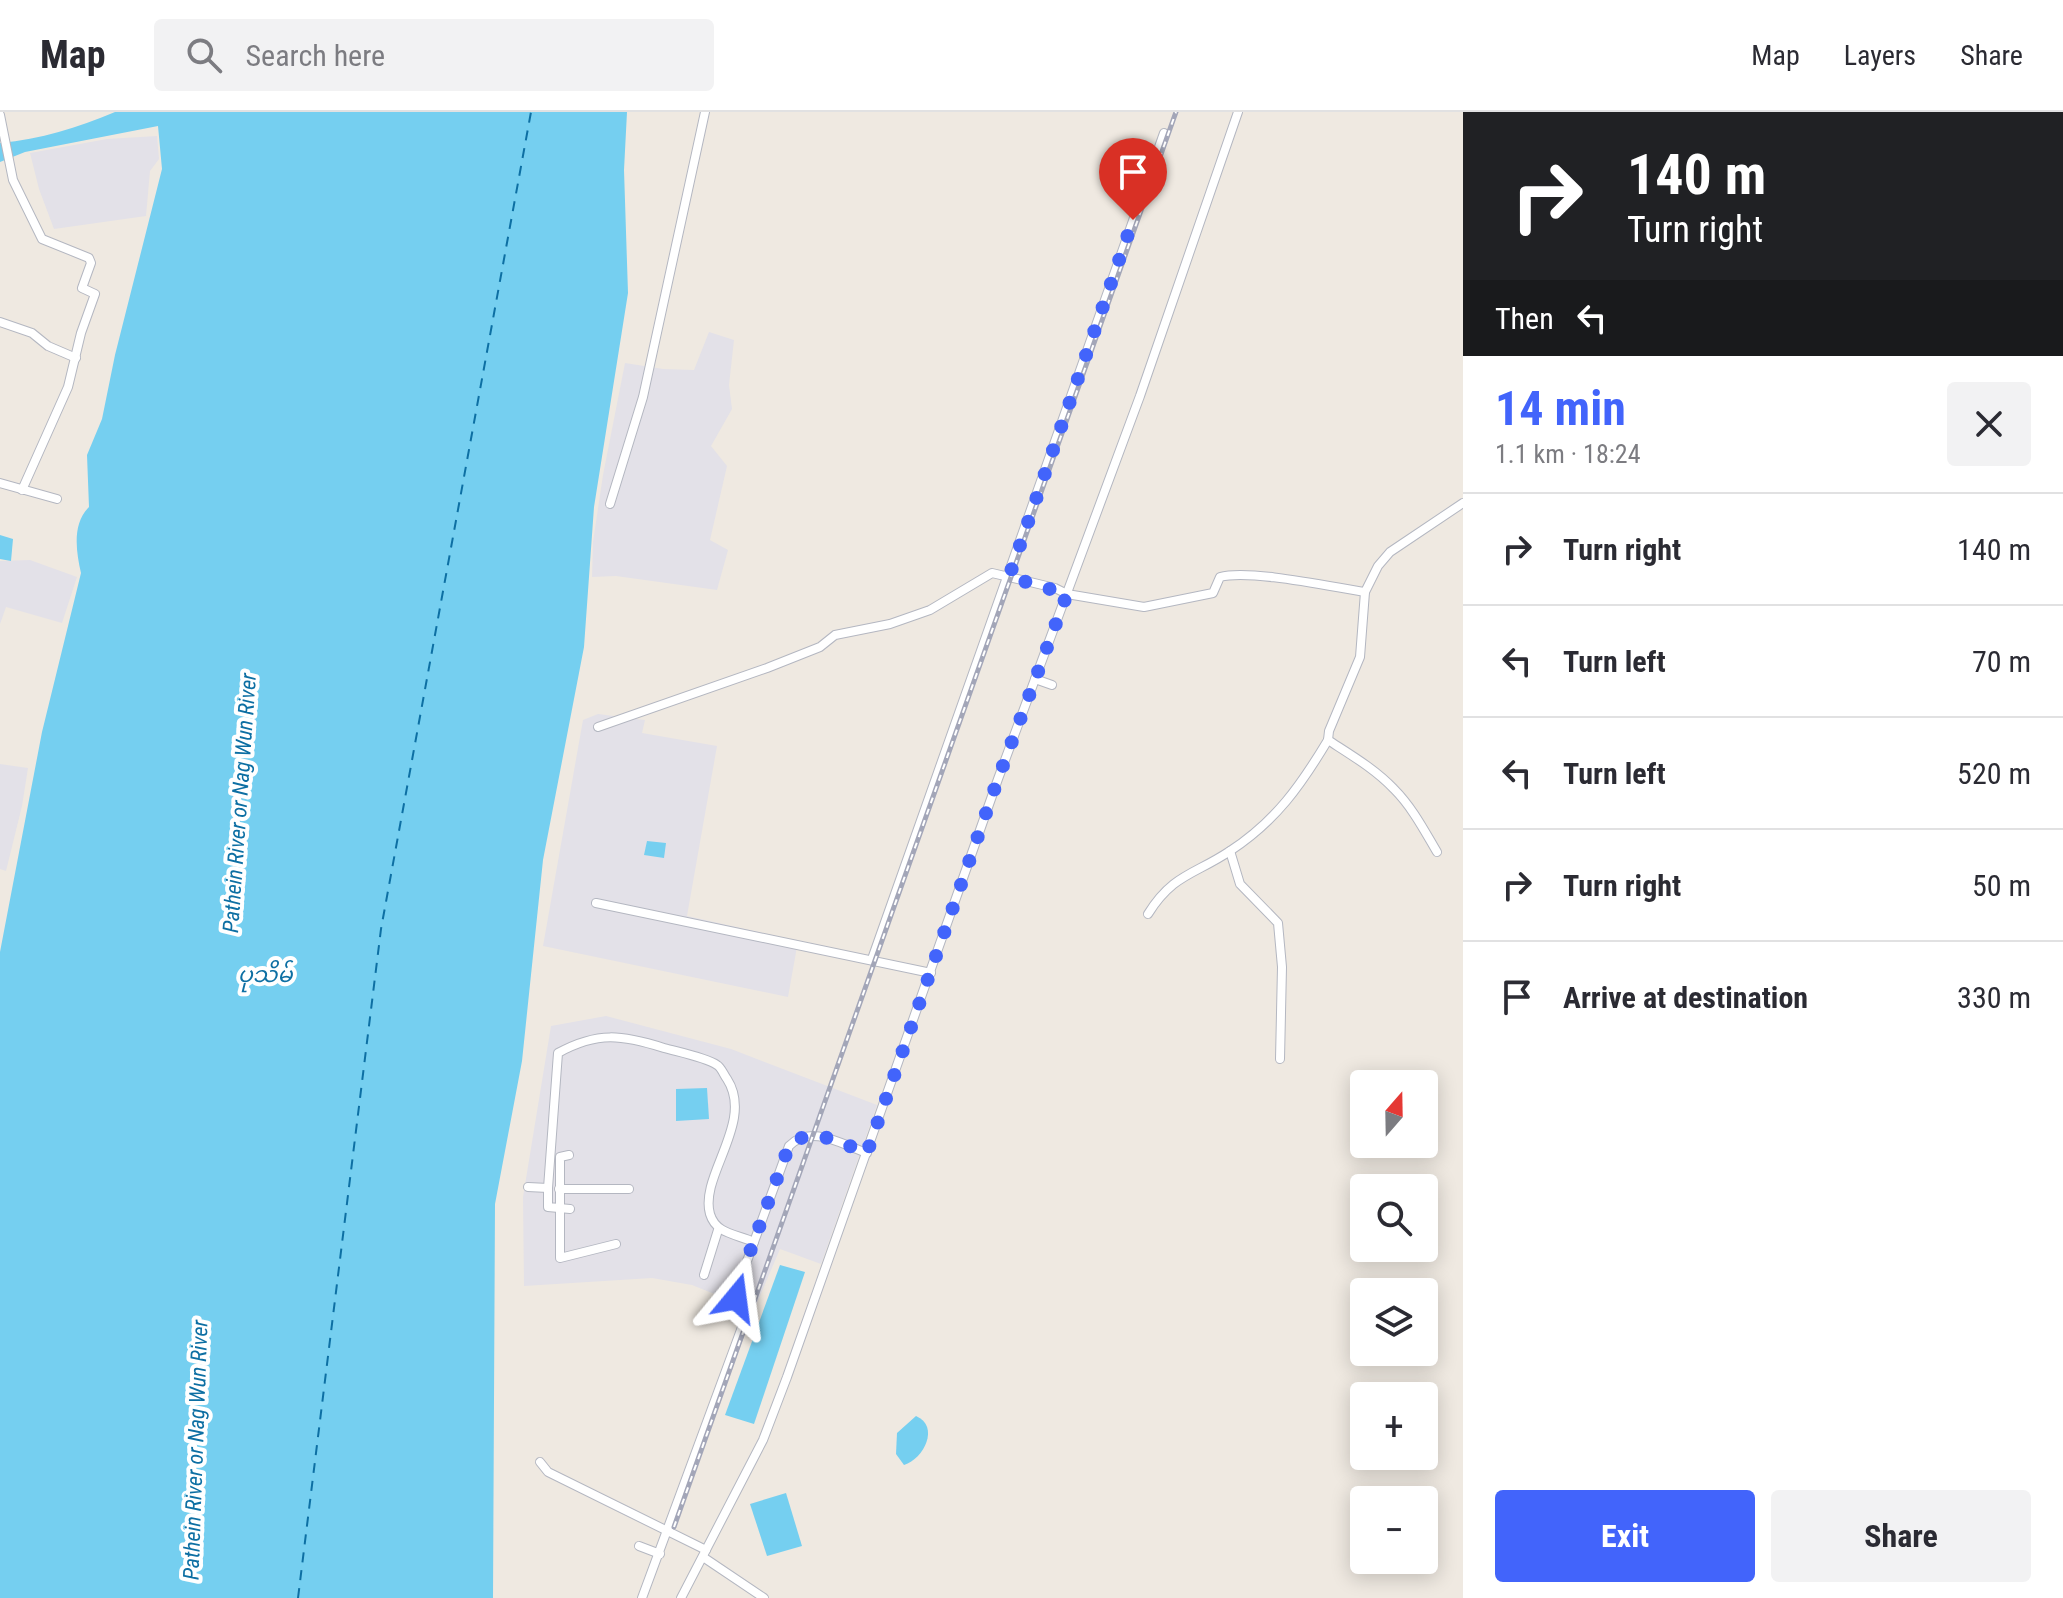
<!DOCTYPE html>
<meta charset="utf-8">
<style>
:root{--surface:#fff;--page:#f2f2f3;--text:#2b2b33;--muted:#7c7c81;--line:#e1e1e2;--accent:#4264fb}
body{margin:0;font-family:"Roboto Condensed","Noto Sans Myanmar",sans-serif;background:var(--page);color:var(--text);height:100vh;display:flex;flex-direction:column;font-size:30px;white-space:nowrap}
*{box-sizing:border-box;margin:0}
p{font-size:26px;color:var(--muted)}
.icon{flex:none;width:44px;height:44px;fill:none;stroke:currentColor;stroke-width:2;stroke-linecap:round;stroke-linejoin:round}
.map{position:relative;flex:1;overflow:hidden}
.panel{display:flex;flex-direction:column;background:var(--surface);width:600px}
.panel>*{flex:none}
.guide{background:#202124;color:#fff;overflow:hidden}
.needle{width:52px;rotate:20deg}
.fabs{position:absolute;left:1350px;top:958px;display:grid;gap:16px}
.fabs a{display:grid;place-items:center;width:88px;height:88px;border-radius:8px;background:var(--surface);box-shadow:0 4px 20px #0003;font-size:40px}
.pin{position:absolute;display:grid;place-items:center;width:68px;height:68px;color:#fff;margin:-82px -34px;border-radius:50% 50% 50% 0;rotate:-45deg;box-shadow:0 0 8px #0007}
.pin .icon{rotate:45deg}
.me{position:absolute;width:88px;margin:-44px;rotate:16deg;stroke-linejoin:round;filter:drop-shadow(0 0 6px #0008)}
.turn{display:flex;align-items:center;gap:28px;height:168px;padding:0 32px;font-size:36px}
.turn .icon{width:104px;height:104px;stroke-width:2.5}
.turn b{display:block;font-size:56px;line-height:68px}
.then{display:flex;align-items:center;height:76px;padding:0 32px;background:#0003;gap:16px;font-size:30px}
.round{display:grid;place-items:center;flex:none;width:84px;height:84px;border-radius:8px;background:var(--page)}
.summary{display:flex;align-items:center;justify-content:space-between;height:136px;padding:0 32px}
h1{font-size:48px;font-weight:700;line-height:60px;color:var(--accent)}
.cta{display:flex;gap:16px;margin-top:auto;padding:16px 32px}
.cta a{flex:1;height:92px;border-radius:8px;background:var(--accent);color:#fff;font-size:32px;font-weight:700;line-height:92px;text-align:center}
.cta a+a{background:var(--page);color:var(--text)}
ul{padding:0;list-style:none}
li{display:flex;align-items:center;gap:24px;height:112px;padding:0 32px;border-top:2px solid var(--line)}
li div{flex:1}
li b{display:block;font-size:30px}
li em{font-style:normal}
header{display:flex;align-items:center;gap:48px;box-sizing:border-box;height:112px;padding:0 40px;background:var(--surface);border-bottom:2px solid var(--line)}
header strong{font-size:38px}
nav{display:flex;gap:44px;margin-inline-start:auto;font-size:28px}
.search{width:560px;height:72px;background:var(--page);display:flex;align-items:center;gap:20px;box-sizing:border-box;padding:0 28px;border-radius:8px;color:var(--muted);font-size:30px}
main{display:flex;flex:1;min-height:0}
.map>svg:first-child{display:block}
</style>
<header>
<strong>Map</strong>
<div class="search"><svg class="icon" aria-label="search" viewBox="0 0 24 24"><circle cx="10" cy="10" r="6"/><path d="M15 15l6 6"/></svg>Search here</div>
<nav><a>Map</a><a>Layers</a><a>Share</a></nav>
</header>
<main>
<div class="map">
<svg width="1463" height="1486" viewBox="0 0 1463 1486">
<rect width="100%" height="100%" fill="#efe9e1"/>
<g fill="#e3e1e8">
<polygon points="157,24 159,47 150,59 146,104 54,117 39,77 30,41 107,27"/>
<polygon points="709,220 734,228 729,273 732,297 711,334 727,354 710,428 728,438 717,478 616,464 592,465 593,430 603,363 625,251 663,257 694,258"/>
<polygon points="30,448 77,465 62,511 6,495 0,512 0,449"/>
<polygon points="598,602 645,608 642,621 717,634 687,804 798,829 788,885 543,834 583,608"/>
<polygon points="0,652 28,656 22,694 6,759 0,757"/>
<polygon points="606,904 731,937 877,993 821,1152 780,1137 754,1198 692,1173 652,1166 524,1174 523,1085 551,914"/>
</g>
<g fill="#75cff0">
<path d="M115,0H627L624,58L628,181L594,395L584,535L543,748L522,949L495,1092L493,1486H0V840L42,620L81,461C76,439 72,412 89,395L87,343L102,307L115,243L162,57L158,14L25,40L0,50V31C41,27 77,16 115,0Z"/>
<polygon points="0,423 13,427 11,449 0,447"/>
<polygon points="647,729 666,731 664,746 644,743"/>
<polygon points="707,976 709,1007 676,1009 676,977"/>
<polygon points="780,1153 805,1160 754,1312 725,1303"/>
<path d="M916,1304C940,1314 924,1347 904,1353L896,1342L897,1321Z"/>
<polygon points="786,1381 802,1434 767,1444 750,1392"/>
</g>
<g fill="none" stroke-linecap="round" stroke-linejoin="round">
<polyline stroke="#0d6fa3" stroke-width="2" stroke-dasharray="10 8" stroke-linecap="butt" points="298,1486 381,817 531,0"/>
<g stroke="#b4b7c1" stroke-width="10">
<g id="minor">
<polyline points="0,3 13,68 42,127 89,146 91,151 82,176 95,182 81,221 68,275 22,378"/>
<polyline points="0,210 32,221 48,234 76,246"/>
<polyline points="0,371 57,387"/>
<polyline points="610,392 643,285 705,0"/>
<polyline points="1035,567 1052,573"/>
<path d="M598,615L767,556L820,535L835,523L890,512L930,498L992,461L1055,476L1067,482L1144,495L1213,481L1220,465C1250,457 1332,475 1365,480"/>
<path d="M1328,628C1351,643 1375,657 1394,677C1412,695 1424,718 1437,740"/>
<polyline points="1230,739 1240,772 1278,811 1282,855 1280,947"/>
<polyline points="596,791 931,861"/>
<path d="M1148,802C1173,762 1194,763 1230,739C1276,709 1301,673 1328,628L1329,619L1360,545L1365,480L1378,454L1390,440L1463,391"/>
<polyline points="872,847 1164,21"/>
<polyline points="569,1043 560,1045 560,1146 616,1132"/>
<polyline points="528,1075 548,1076"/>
<polyline points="559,1077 629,1077"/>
<path d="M570,1097L548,1095V1076L558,941C598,919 622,923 664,936C678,940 705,945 717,953C721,955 724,963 727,967C755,1010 699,1064 710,1102C716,1122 736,1122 754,1130L789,1034C811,1012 841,1032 867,1041"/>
<polyline points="704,1163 718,1118"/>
<polyline points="540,1350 548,1360 706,1438"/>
<polyline points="639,1434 660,1442"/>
<polyline points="703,1445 764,1486"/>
<polyline points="642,1486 748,1199 735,1182 754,1130"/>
<polyline points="681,1486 763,1328 787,1265 998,667 1140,284 1238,0"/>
</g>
</g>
<use href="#minor" stroke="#fff" stroke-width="8"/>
<g stroke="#a3a6b8" stroke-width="5">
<polyline id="rail" points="674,1415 1176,0"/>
</g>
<use href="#rail" stroke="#fff" stroke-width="2" stroke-dasharray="6" stroke-linecap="butt"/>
</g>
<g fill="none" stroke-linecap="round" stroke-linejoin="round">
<path stroke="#4264fb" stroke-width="14" stroke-dasharray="0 25.2" d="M736,1186L737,1175L789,1034C811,1012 842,1032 867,1041L998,667L1067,482L1009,465L1133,108"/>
</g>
<g text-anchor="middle" stroke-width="8" stroke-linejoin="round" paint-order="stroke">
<g font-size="22" font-style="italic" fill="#0d6fa3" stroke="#fff">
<text transform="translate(239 691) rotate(-86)" y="8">Pathein River or Nag Wun River</text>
<text x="265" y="870">ပုသိမ်</text>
<text transform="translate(195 1338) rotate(-88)" y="8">Pathein River or Nag Wun River</text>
</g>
</g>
</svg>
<div class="fabs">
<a><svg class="needle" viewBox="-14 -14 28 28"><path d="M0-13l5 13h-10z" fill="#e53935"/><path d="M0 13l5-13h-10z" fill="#7c7c81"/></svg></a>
<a><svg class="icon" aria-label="search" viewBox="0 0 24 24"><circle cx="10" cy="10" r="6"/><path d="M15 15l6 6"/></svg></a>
<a><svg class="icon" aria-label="layers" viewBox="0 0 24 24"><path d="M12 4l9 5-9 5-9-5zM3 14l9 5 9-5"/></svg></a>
<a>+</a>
<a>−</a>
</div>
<div class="pin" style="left:1133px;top:108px;background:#d93025"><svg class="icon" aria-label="arrive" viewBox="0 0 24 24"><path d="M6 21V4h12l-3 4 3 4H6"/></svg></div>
<svg class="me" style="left:736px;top:1186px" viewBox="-20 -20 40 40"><path d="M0-17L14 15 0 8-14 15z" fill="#4264fb" stroke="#fff" stroke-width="4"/></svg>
</div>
<section class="panel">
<div class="guide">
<div class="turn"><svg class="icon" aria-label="right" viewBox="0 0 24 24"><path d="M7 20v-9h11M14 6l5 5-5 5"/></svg><div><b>140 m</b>Turn right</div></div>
<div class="then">Then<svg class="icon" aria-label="left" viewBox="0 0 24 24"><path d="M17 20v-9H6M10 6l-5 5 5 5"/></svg></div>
</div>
<div class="summary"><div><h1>14 min</h1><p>1.1 km · 18:24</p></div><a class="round"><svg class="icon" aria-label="close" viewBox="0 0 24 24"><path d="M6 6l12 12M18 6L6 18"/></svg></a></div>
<ul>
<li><svg class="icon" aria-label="right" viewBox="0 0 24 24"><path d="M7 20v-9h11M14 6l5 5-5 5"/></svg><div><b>Turn right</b></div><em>140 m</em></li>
<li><svg class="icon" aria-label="left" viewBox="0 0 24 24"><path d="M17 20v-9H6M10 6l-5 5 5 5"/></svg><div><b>Turn left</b></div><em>70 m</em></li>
<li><svg class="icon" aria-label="left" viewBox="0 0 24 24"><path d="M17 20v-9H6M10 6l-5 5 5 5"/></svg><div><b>Turn left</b></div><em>520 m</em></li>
<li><svg class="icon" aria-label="right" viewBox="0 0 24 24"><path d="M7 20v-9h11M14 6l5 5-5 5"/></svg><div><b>Turn right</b></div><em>50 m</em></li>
<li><svg class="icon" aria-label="arrive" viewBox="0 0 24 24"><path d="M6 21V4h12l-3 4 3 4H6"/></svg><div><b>Arrive at destination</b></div><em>330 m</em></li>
</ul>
<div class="cta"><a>Exit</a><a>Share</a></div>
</section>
</main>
